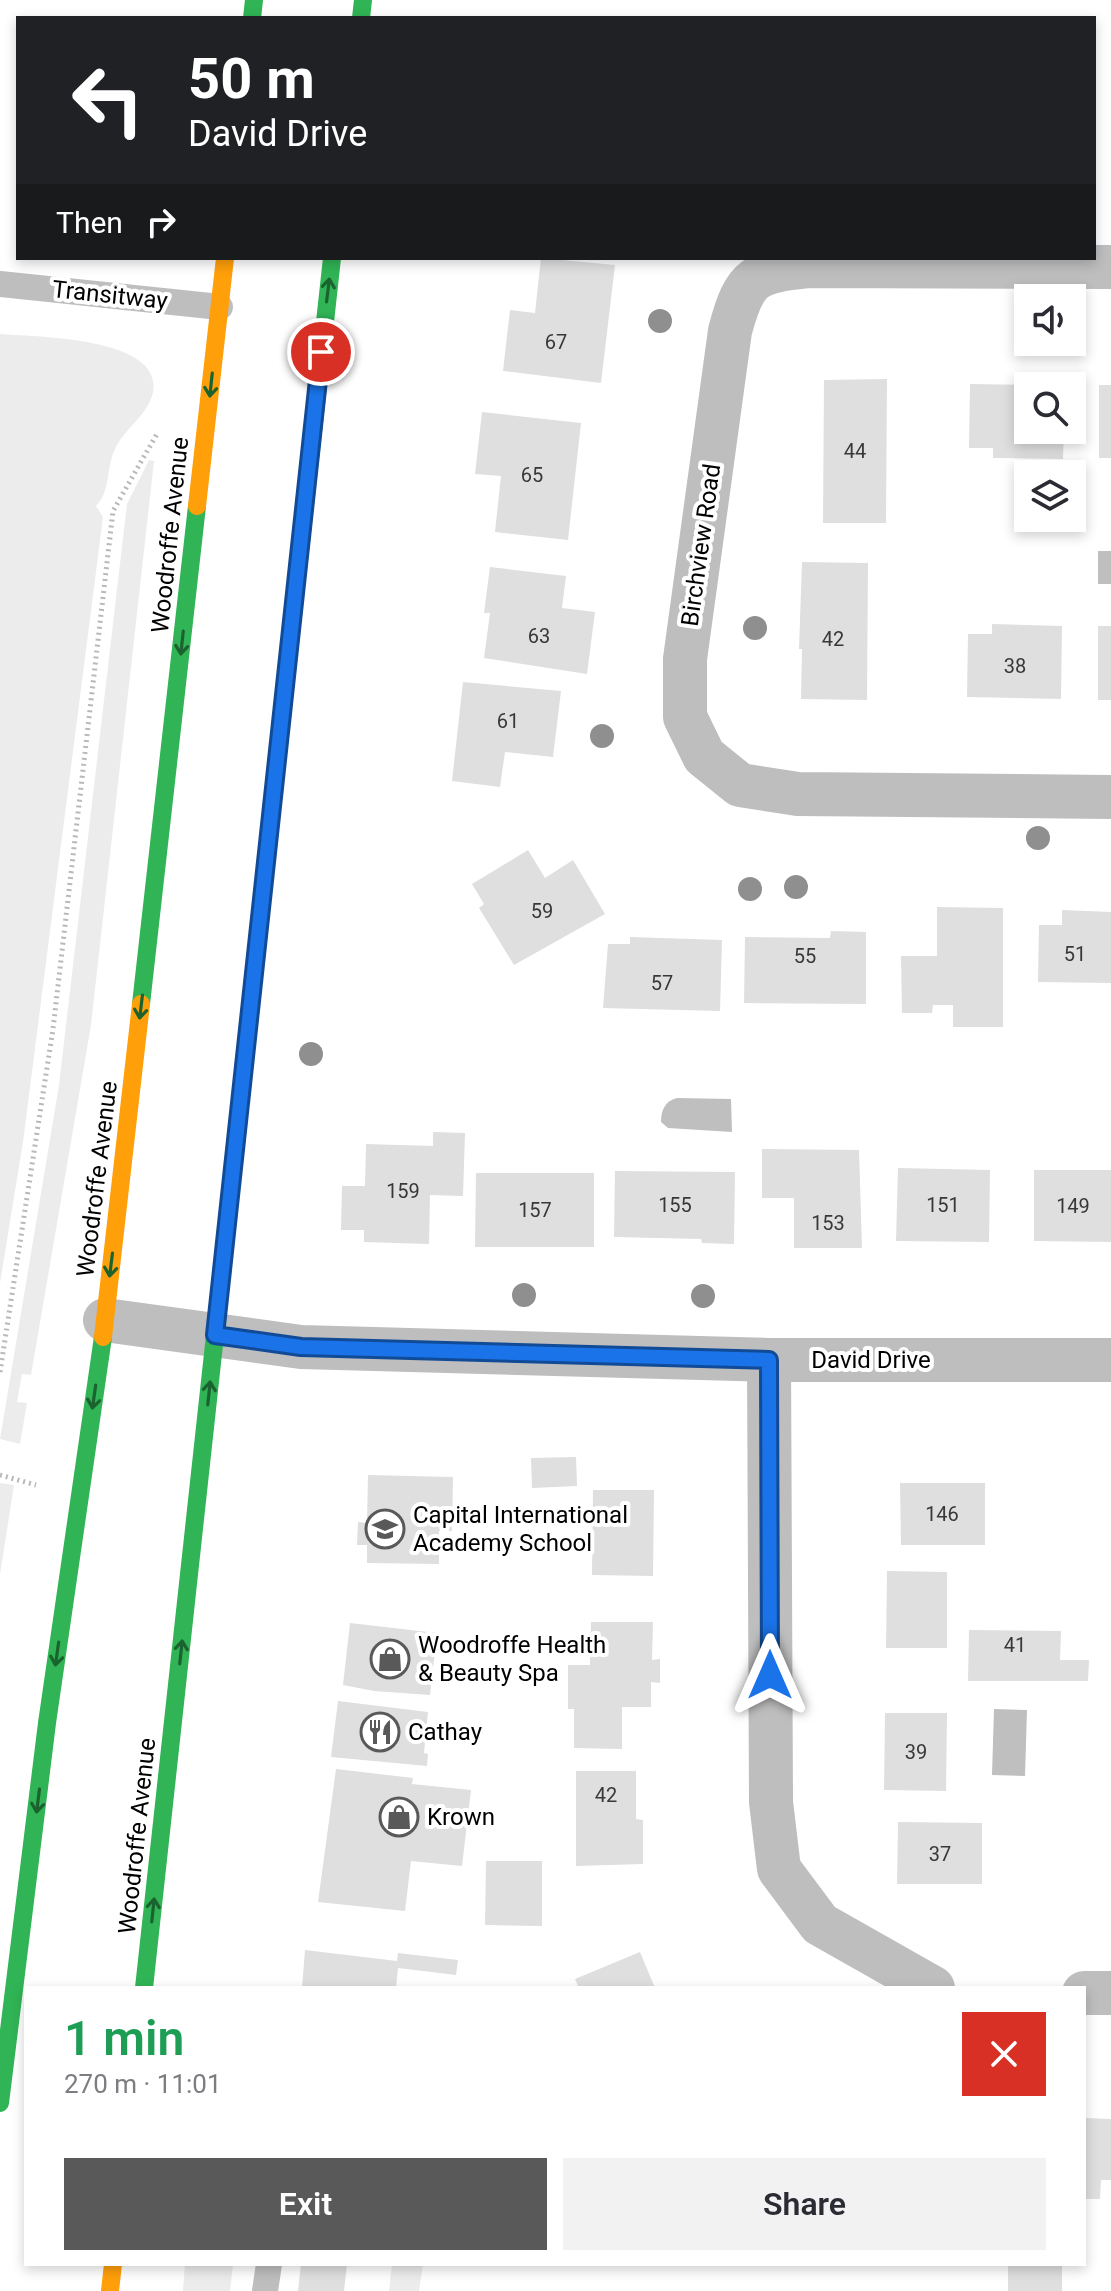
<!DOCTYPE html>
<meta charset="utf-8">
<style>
:root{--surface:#fff;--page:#f2f2f3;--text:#2b2b33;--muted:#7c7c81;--accent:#595959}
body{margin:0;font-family:Roboto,sans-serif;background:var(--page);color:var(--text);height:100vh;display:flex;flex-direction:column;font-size:30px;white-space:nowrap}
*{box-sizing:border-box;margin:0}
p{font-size:26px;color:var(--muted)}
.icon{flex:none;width:44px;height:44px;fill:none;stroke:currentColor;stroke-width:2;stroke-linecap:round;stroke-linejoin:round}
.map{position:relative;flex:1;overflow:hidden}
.drawer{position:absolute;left:24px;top:1986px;width:1062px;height:280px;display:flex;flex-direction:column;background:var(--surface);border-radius:0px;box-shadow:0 4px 12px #0003}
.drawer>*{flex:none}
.top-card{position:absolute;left:16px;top:16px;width:1080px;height:244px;border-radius:0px;box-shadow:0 4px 12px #0003;background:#202124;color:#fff;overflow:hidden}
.buttons{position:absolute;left:1014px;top:284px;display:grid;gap:16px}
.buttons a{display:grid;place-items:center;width:72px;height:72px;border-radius:0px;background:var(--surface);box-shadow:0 4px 12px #0003;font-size:40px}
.pin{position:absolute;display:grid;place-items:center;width:68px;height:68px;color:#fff;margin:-34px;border:4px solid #fff;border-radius:50%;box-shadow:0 2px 8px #0007}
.me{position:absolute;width:88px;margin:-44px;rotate:0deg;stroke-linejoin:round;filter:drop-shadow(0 0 6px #0008)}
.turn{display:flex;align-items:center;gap:28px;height:168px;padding:0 40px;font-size:36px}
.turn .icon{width:104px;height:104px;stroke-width:2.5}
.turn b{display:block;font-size:56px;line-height:68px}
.then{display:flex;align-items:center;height:76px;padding:0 40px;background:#0003;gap:16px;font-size:30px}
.round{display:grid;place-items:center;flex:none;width:84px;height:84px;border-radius:0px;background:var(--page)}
.head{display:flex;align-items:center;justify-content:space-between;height:136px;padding:0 40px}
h1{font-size:48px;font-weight:600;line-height:60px;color:#1e9e55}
.primary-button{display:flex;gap:16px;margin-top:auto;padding:16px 40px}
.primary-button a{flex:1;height:92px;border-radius:0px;background:var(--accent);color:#fff;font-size:32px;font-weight:600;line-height:92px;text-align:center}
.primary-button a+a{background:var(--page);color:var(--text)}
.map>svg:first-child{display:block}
</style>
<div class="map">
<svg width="1111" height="2291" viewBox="0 0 1111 2291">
<rect width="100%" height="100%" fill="#fff"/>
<g fill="#ececec">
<path d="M0,334C33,337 163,336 153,392C149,414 124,429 115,449C106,467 111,491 96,506L103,517L23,1142L0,1283Z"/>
<polygon points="149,460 154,461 91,1025 31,1375 22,1374 17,1402 27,1403 20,1444 0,1439 59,1085 127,504"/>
<polygon points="0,1483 14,1485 0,1575"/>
<polygon points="185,2264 233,2264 230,2291 183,2291"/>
<polygon points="392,2264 423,2264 419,2291 389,2291"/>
</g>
<g fill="#bfbfbf">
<rect x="1098" y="551" width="13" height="33"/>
<path d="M677,1098L731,1099L732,1132L668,1128L661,1122C661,1110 665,1101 677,1098Z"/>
<polygon points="994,1709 1027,1710 1025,1776 992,1775"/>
</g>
<g fill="#dfdfdf">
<polygon points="541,258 615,265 601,383 503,371 510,310 535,313"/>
<polygon points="887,379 886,523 823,523 824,380"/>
<polygon points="970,384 1028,385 1028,430 1064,430 1063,459 993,458 993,448 969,448"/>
<rect x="1099" y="385" width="12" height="73"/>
<polygon points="482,412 581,423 568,540 495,532 501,476 475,474"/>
<polygon points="802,562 868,563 867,700 801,699 802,649 799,649"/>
<polygon points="490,567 566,576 562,608 595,612 587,674 484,658 490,613 484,613"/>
<polygon points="992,624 1062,626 1061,699 967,697 968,634 992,634"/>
<rect x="1098" y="626" width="13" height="74"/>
<polygon points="463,682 561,691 553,757 505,752 500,787 452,781"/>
<polygon points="528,850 545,878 573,860 605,914 514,965 479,908 484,904 472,884"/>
<polygon points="937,907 1003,908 1003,1027 953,1027 953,1005 933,1005 932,1013 902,1013 901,956 937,956"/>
<polygon points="1062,910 1111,912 1111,983 1038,982 1039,925 1062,925"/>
<polygon points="831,931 866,932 866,1004 744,1003 745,937 830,938"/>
<polygon points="630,937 722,940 720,1011 603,1008 608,944 630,944"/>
<polygon points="433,1132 465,1133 463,1196 430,1195 429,1244 364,1242 364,1230 341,1230 342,1186 365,1186 366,1144 433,1146"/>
<polygon points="762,1149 859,1150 862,1248 794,1248 794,1198 762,1198"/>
<polygon points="898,1168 990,1170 989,1242 896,1241"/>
<polygon points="1034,1170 1111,1170 1111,1242 1034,1241"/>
<polygon points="615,1171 735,1172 734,1244 702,1243 701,1239 614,1237"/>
<polygon points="476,1173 594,1173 594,1247 475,1247"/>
<polygon points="576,1457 577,1486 532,1488 531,1458"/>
<polygon points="368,1475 453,1477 452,1531 439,1531 439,1564 367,1563 367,1545 357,1545 358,1522 367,1523"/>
<polygon points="900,1483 985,1483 985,1545 901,1545"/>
<polygon points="593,1490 654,1490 653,1576 592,1575"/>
<polygon points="887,1571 947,1572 947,1648 886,1648"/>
<polygon points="591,1622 653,1622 652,1660 660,1659 660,1683 651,1682 651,1707 622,1707 622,1749 574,1748 574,1709 568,1709 568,1665 590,1665"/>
<polygon points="350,1623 437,1633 430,1695 374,1691 343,1685"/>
<polygon points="969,1630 1061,1631 1060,1660 1089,1660 1088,1681 968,1681"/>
<polygon points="338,1701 428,1712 424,1753 428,1754 427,1766 331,1757"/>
<polygon points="885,1713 947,1713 946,1791 884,1790"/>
<polygon points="336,1769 413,1778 412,1784 471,1790 462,1866 411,1861 405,1911 318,1902"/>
<polygon points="576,1771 636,1771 636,1819 643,1820 643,1864 576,1866"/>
<polygon points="898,1822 982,1823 982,1884 897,1884"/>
<polygon points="486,1861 542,1861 542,1926 485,1925"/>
<polygon points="305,1950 397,1961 398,1953 458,1960 456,1975 398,1968 396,1988 302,1988"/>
<polygon points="640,1952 655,1988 579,1988 575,1979"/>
<polygon points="1084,2118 1111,2119 1111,2180 1101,2180 1100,2199 1084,2199"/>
<polygon points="301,2264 347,2264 344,2291 298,2291"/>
<rect x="1008" y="2264" width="54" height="27"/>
</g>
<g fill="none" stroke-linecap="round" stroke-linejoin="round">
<g stroke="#b9b9b9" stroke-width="5" stroke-dasharray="2 4" stroke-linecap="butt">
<polyline points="0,1372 53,1029 113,511 158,432"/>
<polyline points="0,1475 36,1485"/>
</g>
<g stroke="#bebebe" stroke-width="26">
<polyline points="0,284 220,307"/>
<polyline points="265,2291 269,2264"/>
</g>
<g stroke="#bebebe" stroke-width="44">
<path d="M1111,267L810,266C755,272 745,274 730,331L685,659V717L704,756L740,785L798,794L1111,797"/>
<polyline points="105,1320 301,1347 769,1360 1111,1360"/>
<polyline points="769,1360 771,1802 779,1869 820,1924 933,1988"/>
<polyline points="1084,1993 1111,1993"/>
</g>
<g stroke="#30b455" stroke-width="18">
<polyline points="252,18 254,0"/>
<polyline points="361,18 363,0"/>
<polyline points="281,724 332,258"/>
<polyline points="141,1004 197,506"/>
<polyline points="144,1988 222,1271"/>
<polyline points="0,2103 47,1723 103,1337"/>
</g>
<g stroke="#ff9f0a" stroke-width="18">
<polyline points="197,506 225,258"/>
<polyline points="103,1337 141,1004"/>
<polyline points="110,2291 113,2264"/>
</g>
<polyline stroke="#e5322d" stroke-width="18" points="222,1271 281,724"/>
</g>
<g fill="#8f8f8f">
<circle cx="660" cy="321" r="12"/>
<circle cx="755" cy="628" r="12"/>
<circle cx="602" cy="736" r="12"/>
<circle cx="1038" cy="838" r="12"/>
<circle cx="796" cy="887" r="12"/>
<circle cx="750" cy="889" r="12"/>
<circle cx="311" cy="1054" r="12"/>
<circle cx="524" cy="1295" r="12"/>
<circle cx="703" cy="1296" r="12"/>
</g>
<defs><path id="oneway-shaft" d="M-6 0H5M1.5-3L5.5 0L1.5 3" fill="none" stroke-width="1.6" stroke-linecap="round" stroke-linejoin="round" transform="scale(2)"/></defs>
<g stroke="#1a632f">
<use href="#oneway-shaft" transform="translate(328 290) rotate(-83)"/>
<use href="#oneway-shaft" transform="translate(211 385) rotate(96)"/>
<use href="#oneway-shaft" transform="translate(182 643) rotate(96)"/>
<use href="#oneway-shaft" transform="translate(141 1007) rotate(97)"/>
<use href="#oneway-shaft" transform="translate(111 1265) rotate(97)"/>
<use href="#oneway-shaft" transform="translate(209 1393) rotate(-84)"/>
<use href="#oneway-shaft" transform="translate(94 1397) rotate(98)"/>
<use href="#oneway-shaft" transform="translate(181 1652) rotate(-84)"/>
<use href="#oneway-shaft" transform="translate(57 1654) rotate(98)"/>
<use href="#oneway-shaft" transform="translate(38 1801) rotate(97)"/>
<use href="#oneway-shaft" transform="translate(153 1910) rotate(-84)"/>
</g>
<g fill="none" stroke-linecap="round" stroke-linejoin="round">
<g stroke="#114b97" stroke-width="20">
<polyline id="route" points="321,352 215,1335 301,1347 769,1360 770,1675"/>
</g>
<use href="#route" stroke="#1a73e8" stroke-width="14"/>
</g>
<defs>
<g id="school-ring" transform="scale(2)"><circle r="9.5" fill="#fff" stroke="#595959" stroke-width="1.5"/><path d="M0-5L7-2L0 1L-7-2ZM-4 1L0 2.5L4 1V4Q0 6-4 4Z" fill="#595959"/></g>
<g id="shop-ring" transform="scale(2)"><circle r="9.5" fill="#fff" stroke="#595959" stroke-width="1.5"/><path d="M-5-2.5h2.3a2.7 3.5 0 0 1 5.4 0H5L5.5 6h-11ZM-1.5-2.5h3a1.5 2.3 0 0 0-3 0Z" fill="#595959"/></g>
<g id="restaurant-ring" transform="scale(2)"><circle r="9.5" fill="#fff" stroke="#595959" stroke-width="1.5"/><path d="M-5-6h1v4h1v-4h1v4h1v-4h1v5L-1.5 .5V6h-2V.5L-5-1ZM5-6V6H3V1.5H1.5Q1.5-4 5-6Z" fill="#595959"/></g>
</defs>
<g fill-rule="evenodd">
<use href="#school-ring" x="385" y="1529"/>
<use href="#shop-ring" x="390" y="1659"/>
<use href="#restaurant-ring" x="380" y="1732"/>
<use href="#shop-ring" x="399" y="1817"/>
</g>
<g text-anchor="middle" stroke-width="8" stroke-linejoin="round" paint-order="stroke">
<g font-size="20" fill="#383838">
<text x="556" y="349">67</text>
<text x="855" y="458">44</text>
<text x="532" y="482">65</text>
<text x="539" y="643">63</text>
<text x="833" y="646">42</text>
<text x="1015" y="673">38</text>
<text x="508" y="728">61</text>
<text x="542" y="918">59</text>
<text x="1075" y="961">51</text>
<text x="805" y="963">55</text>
<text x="662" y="990">57</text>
<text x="403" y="1198">159</text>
<text x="675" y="1212">155</text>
<text x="943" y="1212">151</text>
<text x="1073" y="1213">149</text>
<text x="535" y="1217">157</text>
<text x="828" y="1230">153</text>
<text x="942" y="1521">146</text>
<text x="1015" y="1652">41</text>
<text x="916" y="1759">39</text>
<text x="606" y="1802">42</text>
<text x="940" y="1861">37</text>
</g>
<g font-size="24" fill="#000" stroke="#fff">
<text transform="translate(110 295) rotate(6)" y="8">Transitway</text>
<text transform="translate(170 535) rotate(-84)" y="8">Woodroffe Avenue</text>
<text transform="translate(701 545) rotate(-82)" y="8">Birchview Road</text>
<text transform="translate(97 1179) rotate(-83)" y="8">Woodroffe Avenue</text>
<text x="871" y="1368">David Drive</text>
<text transform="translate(137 1836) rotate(-84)" y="8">Woodroffe Avenue</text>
</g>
<g font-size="24" fill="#000" stroke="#fff" text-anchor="start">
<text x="413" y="1523">Capital International<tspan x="413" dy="28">Academy School</tspan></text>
<text x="418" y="1653">Woodroffe Health<tspan x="418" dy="28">&amp; Beauty Spa</tspan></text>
<text x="408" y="1740">Cathay</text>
<text x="427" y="1825">Krown</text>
</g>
</g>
</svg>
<div class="buttons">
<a><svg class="icon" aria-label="sound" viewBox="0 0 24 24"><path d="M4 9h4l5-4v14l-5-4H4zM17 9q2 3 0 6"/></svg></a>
<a><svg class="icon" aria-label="search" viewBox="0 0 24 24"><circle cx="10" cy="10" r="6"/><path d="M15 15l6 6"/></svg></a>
<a><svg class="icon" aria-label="layers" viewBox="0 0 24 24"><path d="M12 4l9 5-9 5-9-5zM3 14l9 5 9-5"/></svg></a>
</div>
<div class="pin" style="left:321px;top:352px;background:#d93025"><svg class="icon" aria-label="arrive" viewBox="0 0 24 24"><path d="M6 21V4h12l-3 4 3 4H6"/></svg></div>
<svg class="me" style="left:770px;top:1675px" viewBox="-20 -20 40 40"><path d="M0-17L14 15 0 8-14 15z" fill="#1a73e8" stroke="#fff" stroke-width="4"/></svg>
<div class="top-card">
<div class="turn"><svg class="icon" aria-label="left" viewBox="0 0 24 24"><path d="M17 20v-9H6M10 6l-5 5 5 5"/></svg><div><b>50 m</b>David Drive</div></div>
<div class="then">Then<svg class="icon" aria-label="right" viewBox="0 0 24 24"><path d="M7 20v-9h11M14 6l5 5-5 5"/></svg></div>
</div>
<section class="drawer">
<div class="head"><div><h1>1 min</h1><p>270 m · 11:01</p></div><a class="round" style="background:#d93025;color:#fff"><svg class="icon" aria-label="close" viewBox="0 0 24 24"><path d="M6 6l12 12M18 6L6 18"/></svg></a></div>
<div class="primary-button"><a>Exit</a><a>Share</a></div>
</section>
</div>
